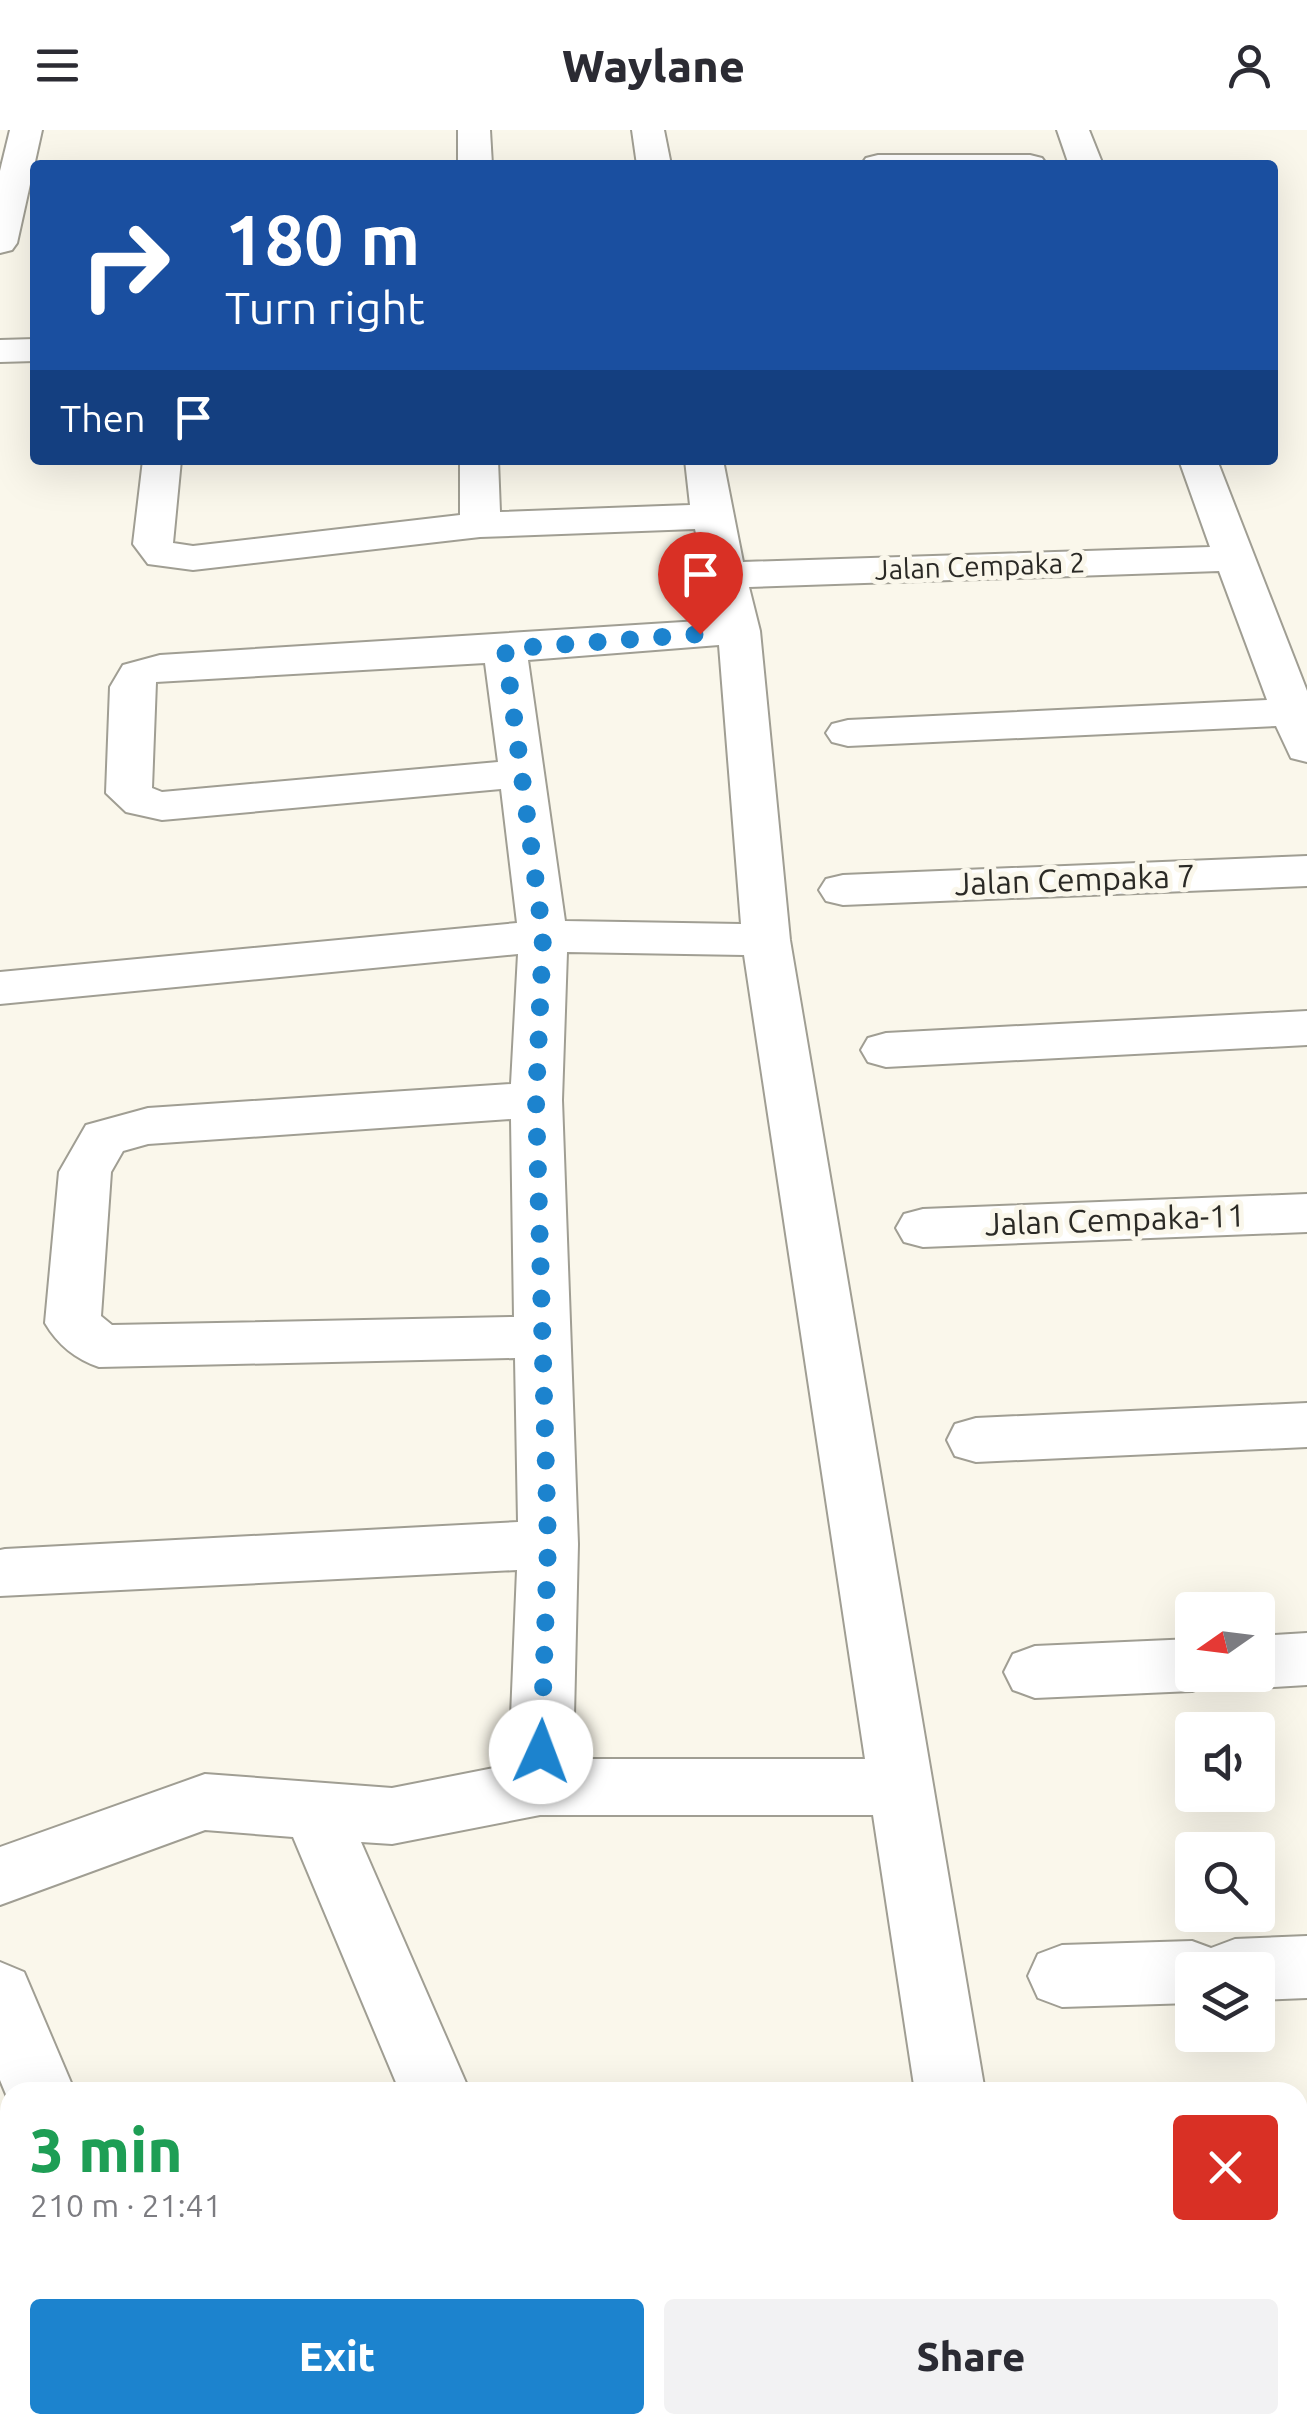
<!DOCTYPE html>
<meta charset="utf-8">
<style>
:root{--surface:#fff;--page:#f2f2f3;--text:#2b2b33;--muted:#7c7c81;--accent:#1c83ce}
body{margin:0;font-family:Ubuntu,sans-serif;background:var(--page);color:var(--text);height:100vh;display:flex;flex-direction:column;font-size:38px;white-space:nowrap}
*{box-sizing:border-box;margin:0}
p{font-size:32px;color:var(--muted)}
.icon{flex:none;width:55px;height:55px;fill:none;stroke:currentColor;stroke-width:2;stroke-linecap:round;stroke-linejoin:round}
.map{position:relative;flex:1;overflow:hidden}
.details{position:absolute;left:0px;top:1952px;width:1308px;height:352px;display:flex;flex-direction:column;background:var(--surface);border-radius:30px 30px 0 0;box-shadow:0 10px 40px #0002}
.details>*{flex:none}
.guide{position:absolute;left:30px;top:30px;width:1248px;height:305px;border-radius:10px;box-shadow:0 10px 40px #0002;background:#1a4fa0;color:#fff;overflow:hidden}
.needle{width:65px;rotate:256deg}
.buttons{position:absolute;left:1175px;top:1462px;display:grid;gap:20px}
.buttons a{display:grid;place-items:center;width:100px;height:100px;border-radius:10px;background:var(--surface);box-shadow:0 10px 40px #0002;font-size:50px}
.pin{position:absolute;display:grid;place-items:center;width:85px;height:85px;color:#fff;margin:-102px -42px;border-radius:50% 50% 50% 0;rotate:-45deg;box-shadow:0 0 10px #0007}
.pin .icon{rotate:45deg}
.me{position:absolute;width:110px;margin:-55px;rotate:2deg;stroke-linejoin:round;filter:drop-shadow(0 0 8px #0008)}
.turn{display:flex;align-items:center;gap:35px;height:210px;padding:0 30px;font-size:45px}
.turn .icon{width:130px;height:130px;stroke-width:2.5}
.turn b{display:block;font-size:70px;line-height:85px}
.then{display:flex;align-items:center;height:95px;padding:0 30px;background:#0003;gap:20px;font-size:38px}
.round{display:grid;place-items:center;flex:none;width:105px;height:105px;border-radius:10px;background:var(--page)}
.head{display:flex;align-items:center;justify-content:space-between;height:170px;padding:0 30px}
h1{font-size:60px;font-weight:800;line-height:75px;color:#1e9e55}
.primary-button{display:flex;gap:20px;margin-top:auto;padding:20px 30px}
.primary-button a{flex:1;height:115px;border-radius:10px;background:var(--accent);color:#fff;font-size:40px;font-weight:800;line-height:115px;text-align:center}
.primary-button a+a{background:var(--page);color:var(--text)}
header{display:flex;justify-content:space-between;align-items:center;height:130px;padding:0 30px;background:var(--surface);font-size:45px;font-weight:800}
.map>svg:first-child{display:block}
</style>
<header><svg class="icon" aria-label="menu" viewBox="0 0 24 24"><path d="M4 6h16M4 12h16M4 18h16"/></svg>Waylane<svg class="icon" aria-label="person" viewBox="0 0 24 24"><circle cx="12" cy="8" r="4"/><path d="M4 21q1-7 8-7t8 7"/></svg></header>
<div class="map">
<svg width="1307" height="2304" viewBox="0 0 1307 2304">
<rect width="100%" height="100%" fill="#faf7eb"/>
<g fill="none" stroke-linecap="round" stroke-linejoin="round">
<g stroke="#a09e93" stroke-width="4">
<g id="minor">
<polygon points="10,0 42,0 17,113 12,120 0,123 0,41"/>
<polygon points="458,0 490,0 492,35 458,35"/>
<polygon points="632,0 664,0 671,35 637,35"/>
<polygon points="1057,0 1089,0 1103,35 1069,35"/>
<polygon points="878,25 1030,25 1042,28 1047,35 861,35 866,28"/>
<polygon points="35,209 35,231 0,232 0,210"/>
<path d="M143,330H181L173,413L193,416L460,385V330H498L500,382L690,375L685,330H723L743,432L1210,417L1179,330H1217L1307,561V632L1291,628L1276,596L848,616L832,612L826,603L832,594L848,590L1267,570L1219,441L749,457L760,501L790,810L985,1962H915L873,1685H540L392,1714L361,1712L470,1962H400L293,1707L205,1700L0,1775V1717L205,1644L392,1658L509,1635L517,1440L0,1466V1420L5,1419L518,1392L515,1228L99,1237C75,1229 58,1215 45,1193L59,1042L86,995L148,978L511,954L518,824L0,874V842L517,793L501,659L162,690L126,682L106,663L110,557L123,535L160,525L715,490L695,399L480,407L193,440L148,434L133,414ZM719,515L741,794L565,791L528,530ZM485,533L498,632L162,662L152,658L156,552ZM567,822L744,825L865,1629H573L578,1414L562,970ZM511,989L514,1187L112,1195L101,1186L111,1042L123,1021L148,1014Z"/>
<polygon points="1307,726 1307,756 843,775 826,771 819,760 826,749 843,745"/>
<polygon points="1307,881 1307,915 886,937 868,932 861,920 868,908 886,903"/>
<polygon points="1307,1064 1307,1102 923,1117 904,1112 896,1098 904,1084 923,1079"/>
<polygon points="1307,1273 1307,1317 976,1332 955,1326 947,1310 955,1294 976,1288"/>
<polygon points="1307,1503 1307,1555 1258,1558 1236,1550 1233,1545 1258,1545 1258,1506"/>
<polygon points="1192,1509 1192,1545 1218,1545 1214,1553 1192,1561 1035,1568 1013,1560 1004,1542 1013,1524 1035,1516"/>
<polygon points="1307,1806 1307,1868 1258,1870 1258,1840 1192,1840 1192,1873 1062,1877 1038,1868 1028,1846 1038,1824 1062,1815 1192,1811 1211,1818 1235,1809"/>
<polygon points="0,1832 24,1842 75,1962 10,1962 10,1974 0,1950"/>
<polygon points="1307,2151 1307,2227 1298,2228 1298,2153"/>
<polygon points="134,2295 212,2295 216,2304 138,2304"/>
<polygon points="537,2295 615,2295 618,2304 540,2304"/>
<polygon points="964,2295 1042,2295 1043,2304 965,2304"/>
</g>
</g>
<use href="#minor" fill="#fff" fill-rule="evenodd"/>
</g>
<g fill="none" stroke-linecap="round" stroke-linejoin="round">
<polyline stroke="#1c83ce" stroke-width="18" stroke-dasharray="0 32.4" points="541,1622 548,1414 536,970 543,806 505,519 700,504"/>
</g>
<g text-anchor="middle" stroke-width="10" stroke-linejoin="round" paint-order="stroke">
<g font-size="28" fill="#2a2925" stroke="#faf7eb">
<text transform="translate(980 436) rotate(-2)" y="10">Jalan Cempaka 2</text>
</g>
<g font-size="32" fill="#2a2925" stroke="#faf7eb">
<text transform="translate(1075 750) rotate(-2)" y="11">Jalan Cempaka 7</text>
<text transform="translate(1115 1090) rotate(-2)" y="11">Jalan Cempaka-11</text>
</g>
</g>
</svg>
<div class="buttons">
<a><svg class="needle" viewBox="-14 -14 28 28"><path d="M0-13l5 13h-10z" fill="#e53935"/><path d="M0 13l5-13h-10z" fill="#7c7c81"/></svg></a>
<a><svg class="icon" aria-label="sound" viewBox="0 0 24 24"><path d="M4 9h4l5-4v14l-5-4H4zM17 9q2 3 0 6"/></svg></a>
<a><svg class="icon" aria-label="search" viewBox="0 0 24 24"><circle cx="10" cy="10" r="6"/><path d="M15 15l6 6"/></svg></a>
<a><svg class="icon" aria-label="layers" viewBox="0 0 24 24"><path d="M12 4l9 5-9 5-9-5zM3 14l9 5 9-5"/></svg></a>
</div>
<div class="pin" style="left:700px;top:504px;background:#d93025"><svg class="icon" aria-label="arrive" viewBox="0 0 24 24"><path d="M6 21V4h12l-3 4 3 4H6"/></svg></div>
<svg class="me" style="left:541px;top:1622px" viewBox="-20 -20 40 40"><circle r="19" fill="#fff"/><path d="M0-13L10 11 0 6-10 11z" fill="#1c83ce"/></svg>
<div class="guide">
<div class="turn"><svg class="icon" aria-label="right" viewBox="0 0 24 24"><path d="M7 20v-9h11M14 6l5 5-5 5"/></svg><div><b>180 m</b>Turn right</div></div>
<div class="then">Then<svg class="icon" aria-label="arrive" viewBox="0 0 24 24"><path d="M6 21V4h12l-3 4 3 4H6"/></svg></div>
</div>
<section class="details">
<div class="head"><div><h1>3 min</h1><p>210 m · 21:41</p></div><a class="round" style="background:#d93025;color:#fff"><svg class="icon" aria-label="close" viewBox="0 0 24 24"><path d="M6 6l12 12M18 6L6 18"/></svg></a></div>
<div class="primary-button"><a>Exit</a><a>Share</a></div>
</section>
</div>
